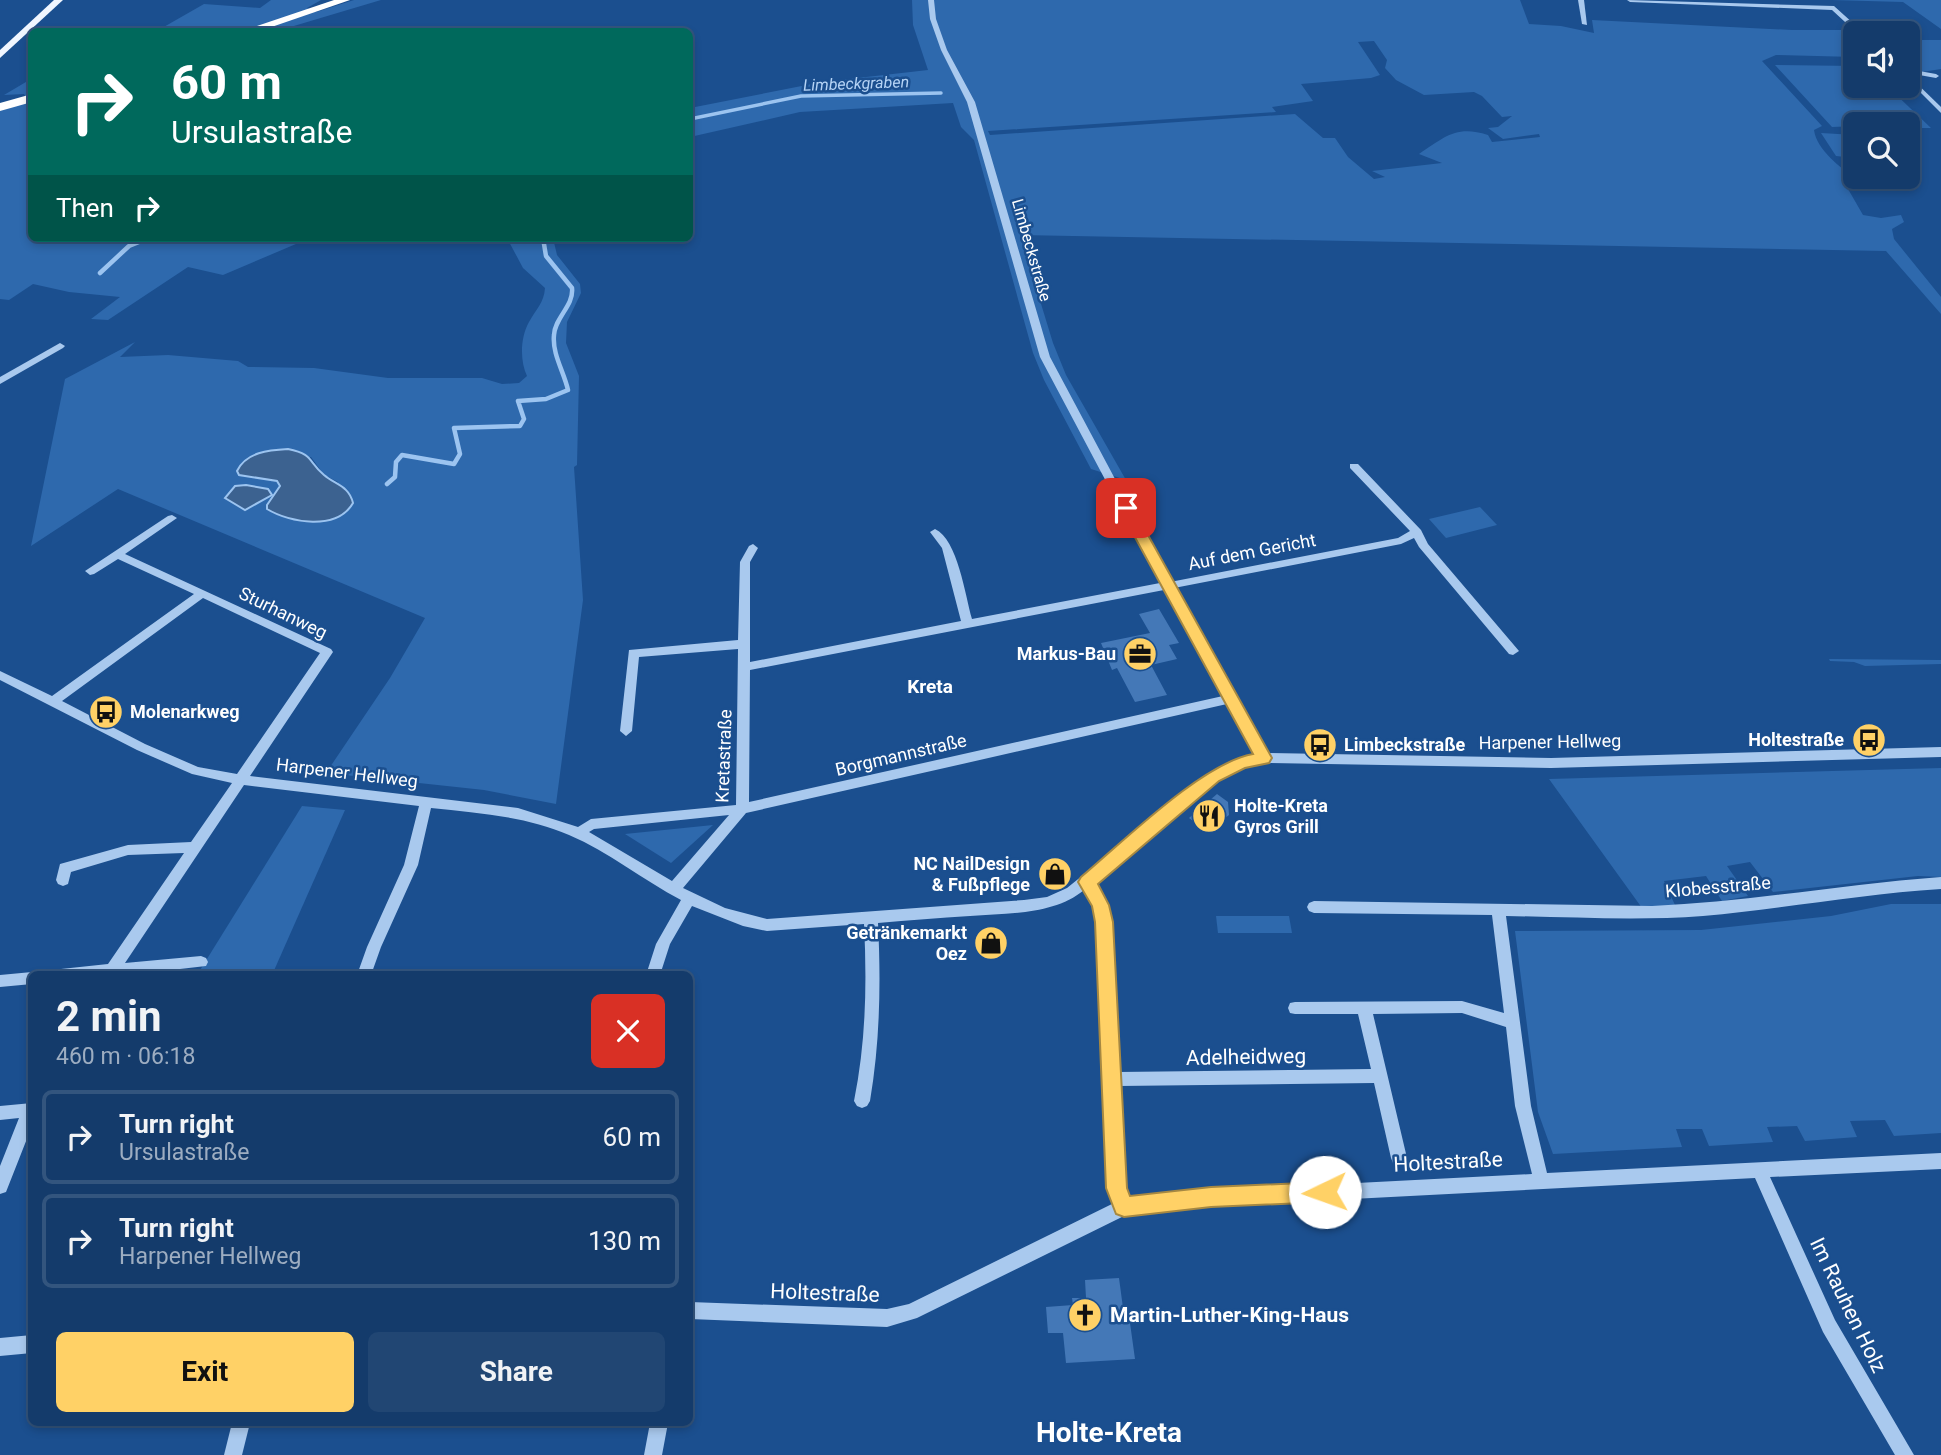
<!DOCTYPE html>
<meta charset="utf-8">
<style>
:root{--surface:#143b6b;--page:#214673;--text:#f1f3f6;--muted:#9dadc1;--line:#33557e;--accent:#ffd166}
body{margin:0;font-family:Roboto,sans-serif;background:var(--page);color:var(--text);height:100vh;display:flex;flex-direction:column;font-size:26px;white-space:nowrap}
*{box-sizing:border-box;margin:0}
p{font-size:23px;color:var(--muted)}
.icon{flex:none;width:38px;height:38px;fill:none;stroke:currentColor;stroke-width:2;stroke-linecap:round;stroke-linejoin:round}
.map{position:relative;flex:1;overflow:hidden}
.details{position:absolute;left:28px;top:971px;width:665px;height:455px;display:flex;flex-direction:column;background:var(--surface);border-radius:10px;box-shadow:0 4px 10px #0003,0 0 0 2px var(--line)}
.details>*{flex:none}
.banner{position:absolute;left:28px;top:28px;width:665px;height:214px;border-radius:10px;box-shadow:0 4px 10px #0003,0 0 0 2px var(--line);background:#00695c;color:#fff;overflow:hidden}
.tools{position:absolute;left:1843px;top:21px;display:grid;gap:14px}
.tools a{display:grid;place-items:center;width:77px;height:77px;border-radius:10px;background:var(--surface);box-shadow:0 4px 10px #0003,0 0 0 2px var(--line);font-size:35px}
.pin{position:absolute;display:grid;place-items:center;width:60px;height:60px;color:#fff;margin:-30px;border-radius:14px;box-shadow:0 4px 10px #0006}
.me{position:absolute;width:77px;margin:-38px;rotate:267deg;stroke-linejoin:round;filter:drop-shadow(0 0 5px #0008)}
.turn{display:flex;align-items:center;gap:24px;height:147px;padding:0 28px;font-size:32px}
.turn .icon{width:91px;height:91px;stroke-width:2.5}
.turn b{display:block;font-size:49px;line-height:60px}
.then{display:flex;align-items:center;height:66px;padding:0 28px;background:#0003;gap:14px;font-size:26px}
.round{display:grid;place-items:center;flex:none;width:74px;height:74px;border-radius:10px;background:var(--page)}
.head{display:flex;align-items:center;justify-content:space-between;height:119px;padding:0 28px}
h1{font-size:42px;font-weight:700;line-height:52px}
.primary-button{display:flex;gap:14px;margin-top:auto;padding:14px 28px}
.primary-button a{flex:1;height:80px;border-radius:10px;background:var(--accent);color:#111;font-size:28px;font-weight:700;line-height:80px;text-align:center}
.primary-button a+a{background:var(--page);color:var(--text)}
ul{padding:0;list-style:none}
li{display:flex;align-items:center;gap:21px;height:94px;margin:0 14px 10px;padding:0 14px;border:4px solid var(--line);border-radius:10px}
li div{flex:1}
li b{display:block;font-size:26px}
li em{font-style:normal}
.map>svg:first-child{display:block}
</style>
<div class="map">
<svg width="1941" height="1455" viewBox="0 0 1941 1455">
<rect width="100%" height="100%" fill="#1b4f8f"/>
<g fill="#2e69ad" fill-rule="evenodd">
<polygon points="271,0 321,0 307,8 316,12 354,0 381,0 277,31 155,32 204,4 260,8"/>
<path d="M912,0H1520L1529,24L1561,26L1594,33L1592,20L1792,30H1851L1855,34V57L1776,55L1762,61L1822,126L1814,130C1817,151 1841,167 1856,180L1844,182L1863,215L1881,218L1901,215L1904,222L1892,229L1894,239L1941,297V314L1886,251L1020,235L1053,343L1066,375L1126,480L1091,469L1044,380L1033,353L974,140L961,127L953,103L800,112L690,137V108L822,82L928,70L913,25ZM1374,41L1387,60L1385,68L1396,80L1424,95L1474,92L1482,96L1502,117L1512,116L1498,127L1488,128L1503,139L1539,134L1540,137L1492,142L1488,135C1456,125 1445,137 1419,154L1442,163L1372,171L1385,177L1374,179L1348,157L1335,138H1323L1295,114L990,135L988,131L1276,112L1272,107L1313,101L1301,84L1371,78L1380,75L1358,42Z"/>
<polygon points="1831,0 1941,0 1941,29 1903,2"/>
<polygon points="1908,40 1941,40 1941,69 1922,72 1908,68"/>
<polygon points="1775,65 1855,66 1855,86 1887,86 1931,128 1908,128 1908,124 1832,127"/>
<polygon points="31,79 32,238 310,238 223,275 188,267 108,320 91,319 120,297 69,292 33,284 9,300 0,299 0,110 29,102 24,94 4,95"/>
<polygon points="1821,133 1855,135 1855,158 1836,156"/>
<path d="M507,238H553L557,255L580,284L581,293L567,322L566,343L579,376L577,465L574,467L583,600L556,804L484,790L326,773L390,678L425,618L118,489L31,546L65,379L135,342L120,357L168,355L238,361L248,367L314,368L388,378H482L502,384L519,383L527,376C520,361 520,338 529,322C536,309 544,303 545,288L523,268ZM311,457L324,475L338,482L323,521H302L267,505L280,486L277,481L240,475Z"/>
<polygon points="1480,507 1497,525 1446,538 1429,519"/>
<polygon points="1829,659 1941,660 1941,664 1865,666 1854,662 1830,661"/>
<polygon points="1941,768 1941,877 1918,876 1773,892 1750,862 1727,866 1748,896 1722,901 1706,876 1664,881 1675,905 1642,908 1549,779"/>
<polygon points="302,806 345,810 272,975 197,975"/>
<polygon points="713,825 671,863 625,834"/>
<polygon points="1891,904 1941,904 1941,1133 1894,1136 1885,1120 1850,1121 1857,1137 1805,1141 1797,1126 1767,1127 1773,1142 1709,1146 1702,1129 1676,1129 1682,1147 1553,1154 1538,1112 1515,931 1701,930 1831,916"/>
<polygon points="1216,916 1289,916 1292,933 1218,933"/>
</g>
<g fill="#3c6290" stroke="#9cc4f0" stroke-width="2">
<path d="M288,449C314,454 308,462 324,475C336,485 349,486 353,503C337,531 290,523 267,509V505L280,486L277,481L239,475L237,471C246,452 269,450 288,449Z"/>
<polygon points="246,485 268,489 272,495 245,510 225,498 235,486"/>
</g>
<g fill="none" stroke-linecap="round" stroke-linejoin="round">
<polyline stroke="#9cc4f0" stroke-width="3.5" points="690,119 801,96 941,93"/>
<g stroke="#9cc4f0" stroke-width="4.5">
<polyline points="100,273 129,246 149,238"/>
<path d="M387,484L395,477L396,462L402,455L454,464L460,454L454,428L520,426L524,419L518,401L546,399L568,390C564,372 552,354 554,335C555,317 574,306 572,288L546,256L543,238"/>
</g>
</g>
<g fill="#4478b7">
<polygon points="1159,609 1179,643 1169,645 1177,659 1151,665 1167,695 1135,702 1117,668 1112,670 1101,643 1150,633 1139,614"/>
<polygon points="1217,794 1228,802 1229,815 1208,832 1189,818"/>
<polygon points="1119,1278 1125,1323 1130,1323 1135,1359 1066,1363 1063,1333 1048,1333 1046,1307 1073,1305 1072,1298 1086,1298 1085,1280"/>
</g>
<g fill="none" stroke-linecap="round" stroke-linejoin="round">
<g fill="#a9c9ee" fill-rule="evenodd">
<path d="M928,0H934L936,19L947,50L975,102L1050,357L1170,582L1398,538L1410,531L1350,468V464H1358L1421,530L1428,544L1519,651L1513,655L1509,654L1419,547L1414,538L1401,544L1174,588L1268,753L1551,758L1941,747V757L1551,768L1264,763L1244,766L1218,779L1094,882L1108,905L1111,922L1118,1072L1371,1069L1358,1014H1295L1290,1013L1288,1008L1290,1003L1295,1002L1462,1001L1504,1013L1492,915L1314,913L1309,911L1307,907L1309,903L1314,901L1652,906C1749,902 1844,884 1941,877V889C1861,894 1782,909 1703,916C1638,921 1571,917 1506,916L1531,1106L1547,1173L1941,1153V1169L1770,1177L1835,1320L1914,1455H1895L1823,1332L1755,1178L1162,1209L1126,1215L917,1318L887,1327L690,1319V1302L887,1309L909,1304L1114,1203L1108,1188L1097,922L1094,906L1084,890C1054,915 1008,913 970,916C939,918 909,920 878,923C881,983 880,1042 870,1101L867,1106L862,1108L857,1106L854,1101C866,1042 867,983 864,924L767,931L743,926L692,906L670,944L660,975H646L656,944L681,900C643,880 609,852 569,835C525,816 478,813 431,808L418,865L381,947L371,975H357L367,947L404,865L419,806L244,785L125,963L201,956L206,958L208,962L206,966L128,975H54L56,971L61,969L108,964L184,853L128,855L71,872L68,884L63,886L58,884L56,880L60,864L128,845L191,842L232,783L192,774L137,750L0,680V671L52,696L194,594L118,559L94,574L90,575L85,571L168,516L172,515L177,518L125,554L331,649L333,652L250,776L518,808L578,827L591,819L736,805L738,649L639,657L632,731L626,736L620,731L629,650L738,640L740,562L749,546L753,544L758,548L750,562V662L961,621L942,548L930,532L935,529C958,540 965,595 972,619L1160,583L1040,357L967,102L941,50L930,19ZM1164,590L1223,696L749,802L750,670ZM203,598L320,653L237,774L198,767L145,744L62,701ZM1227,704L1256,755L1237,759L1210,773L1067,888L1047,897L1024,900L767,919L725,908L683,888L746,813ZM729,815L672,881L589,832L594,829ZM1462,1013L1506,1027L1515,1106L1532,1174L1162,1193L1128,1198L1124,1188L1119,1086L1374,1083L1391,1158L1393,1163L1399,1166L1405,1163L1407,1158L1373,1014Z"/>
<polygon points="1578,0 1584,0 1587,25 1582,24"/>
<polygon points="1627,0 1834,6 1864,33 1857,33 1832,10 1630,2"/>
<polygon points="1908,69 1936,74 1939,76 1936,78 1908,73"/>
<polygon points="1908,75 1941,107 1941,113 1908,80"/>
<polygon points="60,343 65,346 63,348 0,384 0,377"/>
<polygon points="32,972 38,975 32,975 32,984 0,987 0,975"/>
<polygon points="32,1103 32,1126 6,1192 0,1194 0,1166 19,1118 0,1120 0,1106"/>
<polygon points="32,1335 32,1353 0,1356 0,1338"/>
<polygon points="232,1423 250,1423 242,1455 224,1455"/>
<polygon points="650,1423 668,1423 662,1455 644,1455"/>
</g>
<polygon fill="#f0f6ff" fill-rule="evenodd" points="54,0 63,0 0,58 0,50"/>
<g fill="#fff" fill-rule="evenodd">
<polygon points="334,0 350,0 257,32 239,32"/>
<polygon points="32,94 32,102 0,111 0,103"/>
</g>
</g>
<path fill="#ffd166" stroke="#a68842" stroke-width="2" d="M1126,503L1133,508L1272,758L1269,763L1245,768L1219,781L1098,884L1109,905L1113,922L1127,1188L1130,1196L1211,1187L1325,1182L1332,1185L1335,1192L1332,1199L1325,1202L1211,1207L1124,1217L1116,1214L1106,1188L1095,922L1092,906L1078,882L1081,877C1123,842 1202,763 1253,754L1119,508Z"/>
<defs>
<g id="office-disc" transform="scale(1.75)"><circle r="9.5" fill="#ffd166" stroke="#1b4f8f"/><path d="M-6-3h4V-5.5h4V-3h4V5H-6ZM-1-4.5V-3h2v-1.5ZM-6 0V1H6V0Z" fill="#111"/></g>
<g id="bus-disc" transform="scale(1.75)"><circle r="9.5" fill="#ffd166" stroke="#1b4f8f"/><path d="M-5-6H5V4H4V6H2V4H-2V6H-4V4H-5ZM-3.5-4V0h7V-4ZM-3.5 1.2v1.5H-2V1.2ZM2 1.2v1.5H3.5V1.2Z" fill="#111"/></g>
<g id="restaurant-disc" transform="scale(1.75)"><circle r="9.5" fill="#ffd166" stroke="#1b4f8f"/><path d="M-5-6h1v4h1v-4h1v4h1v-4h1v5L-1.5 .5V6h-2V.5L-5-1ZM5-6V6H3V1.5H1.5Q1.5-4 5-6Z" fill="#111"/></g>
<g id="shop-disc" transform="scale(1.75)"><circle r="9.5" fill="#ffd166" stroke="#1b4f8f"/><path d="M-5-2.5h2.3a2.7 3.5 0 0 1 5.4 0H5L5.5 6h-11ZM-1.5-2.5h3a1.5 2.3 0 0 0-3 0Z" fill="#111"/></g>
<g id="church-disc" transform="scale(1.75)"><circle r="9.5" fill="#ffd166" stroke="#1b4f8f"/><path d="M-1.2-6h2.4v3.5h3.3v2.4h-3.3V6h-2.4V-.1h-3.3v-2.4h3.3Z" fill="#111"/></g>
</defs>
<g fill-rule="evenodd">
<use href="#office-disc" x="1140" y="654"/>
<use href="#bus-disc" x="106" y="712"/>
<use href="#bus-disc" x="1869" y="740"/>
<use href="#bus-disc" x="1320" y="745"/>
<use href="#restaurant-disc" x="1209" y="816"/>
<use href="#shop-disc" x="1055" y="874"/>
<use href="#shop-disc" x="991" y="943"/>
<use href="#church-disc" x="1085" y="1315"/>
</g>
<g text-anchor="middle" stroke-width="5" stroke-linejoin="round" paint-order="stroke">
<g font-size="16" font-style="italic" fill="#b5d3f5" stroke="#1b4f8f">
<text transform="translate(856 83) rotate(-2)" y="6">Limbeckgraben</text>
</g>
<g font-size="16" fill="#fff" stroke="#1b4f8f">
<text transform="translate(1032 250) rotate(74)" y="6">Limbeckstraße</text>
</g>
<g font-size="18" fill="#fff" stroke="#1b4f8f">
<text transform="translate(1252 552) rotate(-11)" y="6">Auf dem Gericht</text>
<text transform="translate(283 613) rotate(26)" y="6">Sturhanweg</text>
<text transform="translate(1550 742) rotate(-1)" y="6">Harpener Hellweg</text>
<text transform="translate(901 755) rotate(-13)" y="6">Borgmannstraße</text>
<text transform="translate(724 756) rotate(-88)" y="6">Kretastraße</text>
<text transform="translate(347 773) rotate(7)" y="6">Harpener Hellweg</text>
<text transform="translate(1718 887) rotate(-5)" y="6">Klobesstraße</text>
</g>
<g font-size="18" font-weight="bold" fill="#fff" stroke="#1b4f8f" text-anchor="end">
<text x="1116" y="660">Markus-Bau</text>
<text x="130" y="718" text-anchor="start">Molenarkweg</text>
<text x="1844" y="746">Holtestraße</text>
<text x="1344" y="751" text-anchor="start">Limbeckstraße</text>
<text x="1234" y="812" text-anchor="start">Holte-Kreta<tspan x="1234" dy="21">Gyros Grill</tspan></text>
<text x="1030" y="870">NC NailDesign<tspan x="1030" dy="21">&amp; Fußpflege</tspan></text>
<text x="967" y="939">Getränkemarkt<tspan x="967" dy="21">Oez</tspan></text>
</g>
<g font-size="19" font-weight="bold" fill="#fff" stroke="#1b4f8f">
<text x="930" y="693">Kreta</text>
</g>
<g font-size="21" fill="#fff" stroke="#1b4f8f">
<text transform="translate(1246 1057) rotate(-1)" y="7">Adelheidweg</text>
<text transform="translate(1448 1162) rotate(-3)" y="7">Holtestraße</text>
<text transform="translate(825 1293) rotate(2)" y="7">Holtestraße</text>
<text transform="translate(1848 1305) rotate(64)" y="7">Im Rauhen Holz</text>
</g>
<g font-size="21" font-weight="bold" fill="#fff" stroke="#1b4f8f" text-anchor="start">
<text x="1110" y="1322">Martin-Luther-King-Haus</text>
</g>
<g font-size="28" font-weight="bold" fill="#fff" stroke="#1b4f8f">
<text x="1109" y="1442">Holte-Kreta</text>
</g>
</g>
</svg>
<div class="tools">
<a><svg class="icon" aria-label="sound" viewBox="0 0 24 24"><path d="M4 9h4l5-4v14l-5-4H4zM17 9q2 3 0 6"/></svg></a>
<a><svg class="icon" aria-label="search" viewBox="0 0 24 24"><circle cx="10" cy="10" r="6"/><path d="M15 15l6 6"/></svg></a>
</div>
<div class="pin" style="left:1126px;top:508px;background:#d93025"><svg class="icon" aria-label="arrive" viewBox="0 0 24 24"><path d="M6 21V4h12l-3 4 3 4H6"/></svg></div>
<svg class="me" style="left:1325px;top:1192px" viewBox="-20 -20 40 40"><circle r="19" fill="#fff"/><path d="M0-13L10 11 0 6-10 11z" fill="#ffd166"/></svg>
<div class="banner">
<div class="turn"><svg class="icon" aria-label="right" viewBox="0 0 24 24"><path d="M7 20v-9h11M14 6l5 5-5 5"/></svg><div><b>60 m</b>Ursulastraße</div></div>
<div class="then">Then<svg class="icon" aria-label="right" viewBox="0 0 24 24"><path d="M7 20v-9h11M14 6l5 5-5 5"/></svg></div>
</div>
<section class="details">
<div class="head"><div><h1>2 min</h1><p>460 m · 06:18</p></div><a class="round" style="background:#d93025;color:#fff"><svg class="icon" aria-label="close" viewBox="0 0 24 24"><path d="M6 6l12 12M18 6L6 18"/></svg></a></div>
<ul>
<li><svg class="icon" aria-label="right" viewBox="0 0 24 24"><path d="M7 20v-9h11M14 6l5 5-5 5"/></svg><div><b>Turn right</b><p>Ursulastraße</p></div><em>60 m</em></li>
<li><svg class="icon" aria-label="right" viewBox="0 0 24 24"><path d="M7 20v-9h11M14 6l5 5-5 5"/></svg><div><b>Turn right</b><p>Harpener Hellweg</p></div><em>130 m</em></li>
</ul>
<div class="primary-button"><a>Exit</a><a>Share</a></div>
</section>
</div>
